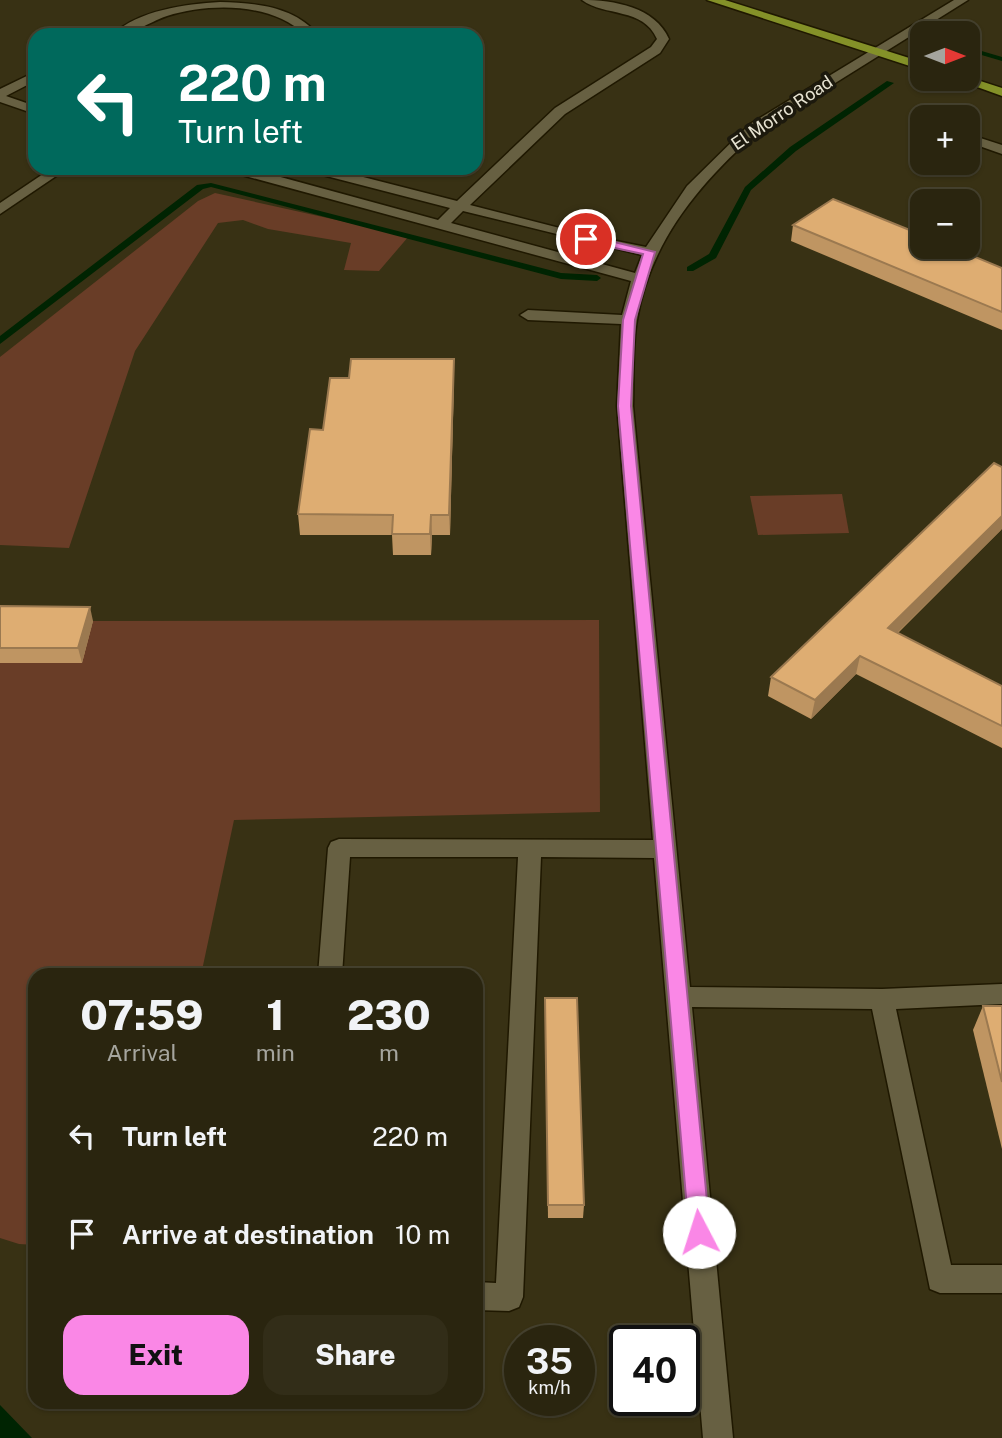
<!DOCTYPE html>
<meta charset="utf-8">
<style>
:root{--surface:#2a250f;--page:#322d18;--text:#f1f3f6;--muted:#a5a59e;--line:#46422f;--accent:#fa87e6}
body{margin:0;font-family:"Public Sans",sans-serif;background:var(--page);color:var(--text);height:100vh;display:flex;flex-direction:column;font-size:26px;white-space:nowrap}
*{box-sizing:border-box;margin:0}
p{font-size:23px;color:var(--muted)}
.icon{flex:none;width:38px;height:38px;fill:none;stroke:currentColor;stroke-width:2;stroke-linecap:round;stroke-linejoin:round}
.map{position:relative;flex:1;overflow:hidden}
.drawer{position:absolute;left:28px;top:968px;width:455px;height:441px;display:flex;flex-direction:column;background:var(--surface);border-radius:21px;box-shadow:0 2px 5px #0004,0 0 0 2px var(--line)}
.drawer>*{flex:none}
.banner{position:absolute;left:28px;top:28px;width:455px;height:147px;border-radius:21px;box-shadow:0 2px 5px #0004,0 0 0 2px var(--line);background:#00695c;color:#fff;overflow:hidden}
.needle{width:46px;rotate:90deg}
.fabs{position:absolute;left:910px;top:21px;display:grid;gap:14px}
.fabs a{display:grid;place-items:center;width:70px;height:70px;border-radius:14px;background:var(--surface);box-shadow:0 2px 5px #0004,0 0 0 2px var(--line);font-size:35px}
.speed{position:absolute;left:504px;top:1325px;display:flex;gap:14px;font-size:35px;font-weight:700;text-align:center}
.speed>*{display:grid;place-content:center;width:91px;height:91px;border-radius:50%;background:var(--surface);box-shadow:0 2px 5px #0004,0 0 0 2px var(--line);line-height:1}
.speed small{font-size:18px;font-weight:400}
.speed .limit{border:4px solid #111;border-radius:10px;background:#fff;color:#111}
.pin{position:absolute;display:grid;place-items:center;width:60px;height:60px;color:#fff;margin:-30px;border:4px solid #fff;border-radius:50%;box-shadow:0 2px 7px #0007}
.me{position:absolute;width:77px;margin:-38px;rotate:355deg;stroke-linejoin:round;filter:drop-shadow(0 0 5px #0008)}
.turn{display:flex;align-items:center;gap:24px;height:147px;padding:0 35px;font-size:32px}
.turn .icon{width:91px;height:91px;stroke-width:2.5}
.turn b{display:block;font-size:49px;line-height:60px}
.eta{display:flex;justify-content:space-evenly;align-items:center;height:119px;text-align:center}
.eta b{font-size:42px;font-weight:800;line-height:49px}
.primary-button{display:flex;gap:14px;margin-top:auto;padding:14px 35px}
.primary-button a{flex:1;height:80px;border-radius:21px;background:var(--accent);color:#111;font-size:28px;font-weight:800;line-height:80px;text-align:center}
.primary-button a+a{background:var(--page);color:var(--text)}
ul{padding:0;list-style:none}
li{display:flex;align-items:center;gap:21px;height:98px;padding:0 35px}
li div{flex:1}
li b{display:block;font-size:26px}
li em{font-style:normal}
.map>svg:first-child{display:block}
</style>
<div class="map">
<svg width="1002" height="1438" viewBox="0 0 1002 1438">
<rect width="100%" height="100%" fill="#383114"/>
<g fill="#693d27">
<polygon points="215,193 409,236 379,271 344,270 351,243 268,229 243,220 218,223 135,351 69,548 0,545 0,357 198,201"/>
<polygon points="842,494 849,533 758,535 750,496"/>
<polygon points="599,620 600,812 234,820 201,975 35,975 35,1245 19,1244 0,1238 0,663 81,663 93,621"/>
</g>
<polygon fill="#002402" points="0,1405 32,1438 0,1438"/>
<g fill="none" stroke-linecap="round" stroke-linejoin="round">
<g fill="#002402" fill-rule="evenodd">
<polygon points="968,47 1002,57 1002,61 968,51"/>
<polygon points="887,81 894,83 796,151 751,190 716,258 693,271 687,271 687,267 709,254 745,187 790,147"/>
<polygon points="211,183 561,273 597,275 601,278 597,281 561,279 211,187 203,189 0,344 0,336 197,185"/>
</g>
<g stroke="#1f1800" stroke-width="3">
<g id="minor">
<path d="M582,0C614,0 655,7 669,39L660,53L565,114L470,205L587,235L646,247L687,186L750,124L954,0H968L760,130C701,181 650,241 637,320C632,348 634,378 633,406L690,987L882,989L1002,984V1004L896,1009L951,1265H1002V1293H940L930,1289L872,1009L692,1007L733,1438H703L654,858L541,857L523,1297L519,1307L509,1311L476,1310V1282L496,1283L518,857H350L342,975H318L328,848L331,842L339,839L653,840L617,406L621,324L528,320L520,315L528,310L622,315L631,281L227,171L225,168H248L438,220L450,208L307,171L305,168H328L457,201L555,108L651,47L657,39C643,7 605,17 582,0ZM463,211L642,255L635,273L451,223Z"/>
<path d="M220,2C255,3 294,6 318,35H305C272,2 209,3 167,16C147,23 133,35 112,35C139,10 185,4 220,2Z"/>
<polygon points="35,72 35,81 6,96 35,106 35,114 0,102 0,89"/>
<polygon points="968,134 1002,145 1002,154 968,142"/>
<polygon points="52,168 68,168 0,214 0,203"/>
</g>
</g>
<g stroke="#1f1800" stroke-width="3">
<g id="major">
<polygon points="707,0 725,0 922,62 922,70"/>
<polygon points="968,77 1002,88 1002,96 955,79"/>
</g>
</g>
<use href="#minor" fill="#676042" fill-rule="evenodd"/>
<use href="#major" fill="#849128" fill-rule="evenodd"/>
</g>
<g fill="#bf9562">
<polygon points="793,225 1002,268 1002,330 791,241"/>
<polygon points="454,379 450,535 432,535 431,555 393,555 392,535 300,535 298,514"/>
<polygon points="1002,529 898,633 1002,686 1002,748 856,674 811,719 768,696 771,677"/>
<polygon points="0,606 93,621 82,663 0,663"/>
<polygon points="545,998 584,1205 583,1218 548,1218"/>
<polygon points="983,1006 1002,1006 1002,1149 973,1030"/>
</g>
<g fill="#9b7950">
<polygon points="454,359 454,379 450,535 449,515"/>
<polygon points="431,515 432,535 431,555 430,534"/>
<polygon points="1002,516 1002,529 884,646 888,628"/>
<polygon points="90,607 93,621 82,663 78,648"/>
<polygon points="860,656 856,674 811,719 815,700"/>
</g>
<g fill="#dead72" stroke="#9b7950" stroke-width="2">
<polygon points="833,199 922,235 922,247 951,247 1002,268 1002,312 793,225"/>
<polygon points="351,359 454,359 449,515 431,515 430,534 392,534 393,515 298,514 310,429 323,430 330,378 349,378"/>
<polygon points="994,463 1002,467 1002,516 888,628 1002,686 1002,726 860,656 815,700 771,677"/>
<polygon points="0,606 90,607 78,648 0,648"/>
<polygon points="545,998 577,998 584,1205 548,1205"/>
<polygon points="983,1006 1002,1006 1002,1082"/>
</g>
<polygon fill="#fa87e6" stroke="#a25896" stroke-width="2" points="586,235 655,252 635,320 631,406 710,1232 707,1239 699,1242 692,1239 689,1232 618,406 623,320 643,254 582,241 580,239"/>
<g text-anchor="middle" stroke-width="7" stroke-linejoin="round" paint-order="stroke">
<g font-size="18" fill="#e6e2d1" stroke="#1c190d">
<text transform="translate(782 113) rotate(-34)" y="6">El Morro Road</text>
</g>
</g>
</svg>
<div class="fabs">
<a><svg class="needle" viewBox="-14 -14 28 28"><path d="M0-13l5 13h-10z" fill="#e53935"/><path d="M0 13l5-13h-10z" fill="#a5a59e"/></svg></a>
<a>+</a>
<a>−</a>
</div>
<div class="speed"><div>35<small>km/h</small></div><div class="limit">40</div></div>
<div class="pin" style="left:586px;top:239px;background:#d93025"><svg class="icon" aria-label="arrive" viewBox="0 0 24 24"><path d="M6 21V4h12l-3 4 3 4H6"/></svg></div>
<svg class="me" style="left:699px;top:1232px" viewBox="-20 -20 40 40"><circle r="19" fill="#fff"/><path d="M0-13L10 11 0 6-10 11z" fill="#fa87e6"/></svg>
<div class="banner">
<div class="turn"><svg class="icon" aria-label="left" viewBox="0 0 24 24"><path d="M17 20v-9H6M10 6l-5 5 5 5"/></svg><div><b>220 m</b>Turn left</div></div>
</div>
<section class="drawer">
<div class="eta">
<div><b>07:59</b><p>Arrival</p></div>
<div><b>1</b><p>min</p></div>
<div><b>230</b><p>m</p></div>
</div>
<ul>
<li><svg class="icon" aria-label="left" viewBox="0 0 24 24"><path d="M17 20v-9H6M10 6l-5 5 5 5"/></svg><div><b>Turn left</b></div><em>220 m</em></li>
<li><svg class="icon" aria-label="arrive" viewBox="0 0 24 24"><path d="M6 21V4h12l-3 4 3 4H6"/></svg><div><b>Arrive at destination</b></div><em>10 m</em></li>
</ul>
<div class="primary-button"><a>Exit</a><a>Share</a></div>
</section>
</div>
